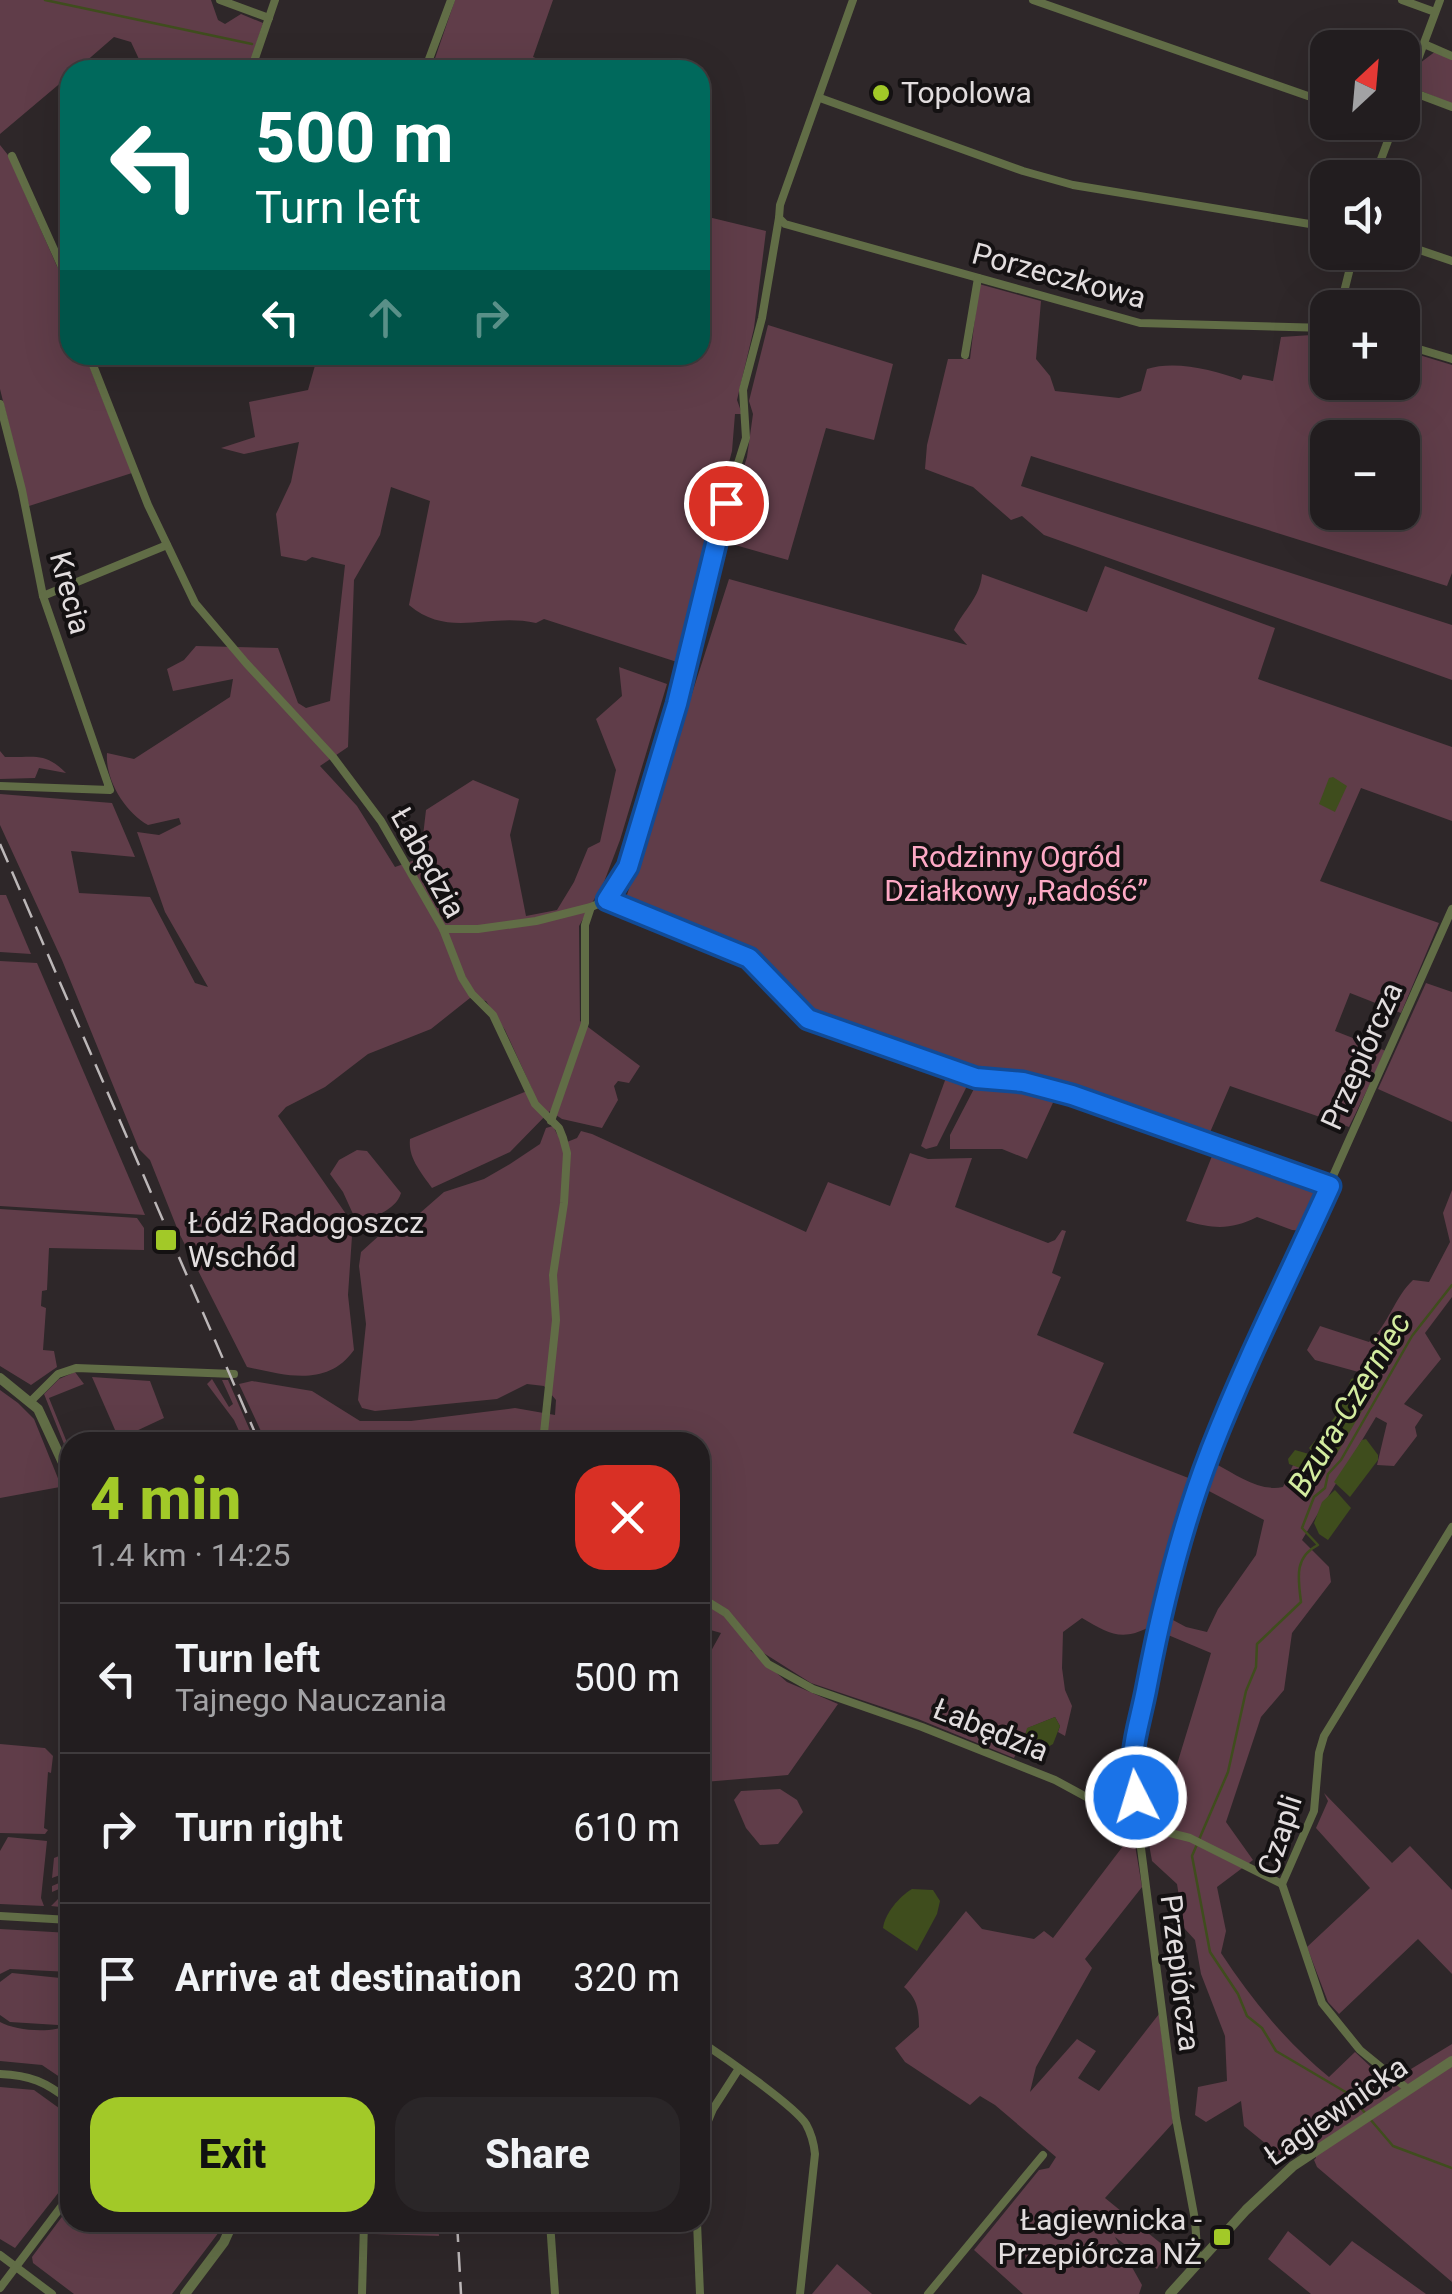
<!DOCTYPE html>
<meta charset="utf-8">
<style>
:root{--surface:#221d1f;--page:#2a2628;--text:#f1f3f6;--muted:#a2a2a4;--line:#3f3b3d;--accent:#a2c928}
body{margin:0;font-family:Roboto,sans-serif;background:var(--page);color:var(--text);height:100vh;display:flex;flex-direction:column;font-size:38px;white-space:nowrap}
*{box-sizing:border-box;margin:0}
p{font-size:32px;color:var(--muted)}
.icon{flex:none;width:55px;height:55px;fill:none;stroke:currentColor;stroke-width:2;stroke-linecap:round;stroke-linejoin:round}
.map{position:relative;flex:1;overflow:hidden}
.panel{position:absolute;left:60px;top:1432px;width:650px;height:800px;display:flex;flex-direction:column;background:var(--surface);border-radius:30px;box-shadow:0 10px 40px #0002,0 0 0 2px var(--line)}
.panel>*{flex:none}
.banner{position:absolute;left:60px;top:60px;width:650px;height:305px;border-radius:30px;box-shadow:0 10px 40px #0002,0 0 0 2px var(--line);background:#00695c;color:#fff;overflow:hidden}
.needle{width:65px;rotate:26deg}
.buttons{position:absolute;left:1310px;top:30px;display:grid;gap:20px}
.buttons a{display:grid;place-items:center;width:110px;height:110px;border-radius:20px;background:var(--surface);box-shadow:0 10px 40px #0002,0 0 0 2px var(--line);font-size:50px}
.pin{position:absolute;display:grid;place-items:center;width:85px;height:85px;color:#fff;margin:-42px;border:5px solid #fff;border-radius:50%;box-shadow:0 2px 10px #0007}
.me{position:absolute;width:110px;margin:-55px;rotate:355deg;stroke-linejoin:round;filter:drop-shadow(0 0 8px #0008)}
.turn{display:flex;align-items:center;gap:35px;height:210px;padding:0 30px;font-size:45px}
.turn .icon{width:130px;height:130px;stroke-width:2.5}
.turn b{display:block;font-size:70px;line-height:85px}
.lanes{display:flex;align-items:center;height:95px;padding:0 30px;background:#0003;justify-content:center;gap:50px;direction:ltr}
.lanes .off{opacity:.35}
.round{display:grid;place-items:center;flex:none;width:105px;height:105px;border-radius:30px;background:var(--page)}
.overview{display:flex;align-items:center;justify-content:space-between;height:170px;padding:0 30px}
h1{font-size:60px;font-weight:800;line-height:75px;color:var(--accent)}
.primary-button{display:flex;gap:20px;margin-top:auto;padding:20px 30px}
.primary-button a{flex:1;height:115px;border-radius:30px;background:var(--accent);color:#111;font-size:40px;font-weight:800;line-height:115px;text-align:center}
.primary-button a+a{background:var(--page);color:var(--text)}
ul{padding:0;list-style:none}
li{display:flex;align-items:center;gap:30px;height:150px;padding:0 30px;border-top:2px solid var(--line)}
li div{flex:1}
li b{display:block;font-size:38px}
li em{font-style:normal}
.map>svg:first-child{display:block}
</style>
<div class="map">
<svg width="1452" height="2294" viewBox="0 0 1452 2294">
<rect width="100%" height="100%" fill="#2e2729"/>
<g fill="#603d49" fill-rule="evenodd">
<polygon points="0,0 211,0 218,20 225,24 241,14 263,23 248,70 144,70 131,42 114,37 76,70 70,70 70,75 0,134"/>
<polygon points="455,0 553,0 533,57 566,70 431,70"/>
<polygon points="1436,51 1452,59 1452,104 1414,88 1420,63"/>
<polygon points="0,145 8,155 63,280 70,304 70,355 85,355 132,473 29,506 0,389"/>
<path d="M700,215L766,231L754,328L737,400L742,414H735L732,451L677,662L544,619L536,623C489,612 449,639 409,605L430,501L391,487L380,535L354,580L348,747L320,766L357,806L395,867L429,855L423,836L426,810L473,780L519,799L510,835L526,916L557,910L574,882L588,848L600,842L616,770L596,719L622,696L619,667L667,684L620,840L604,882L579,926L580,1021L640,1066L629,1083L618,1081L614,1086L618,1100L602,1128L562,1119L550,1111L510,1152L432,1188C421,1172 408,1158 410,1139L532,1089L505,1030L486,1001L470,998L431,1029L368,1054L325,1087L286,1107L278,1116L346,1214L352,1236L348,1295L354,1350C327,1388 285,1375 247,1367L179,1233L150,1160L139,1149L62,960L0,825V794L112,803L135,857L71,851L79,893L150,897L195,983L208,987L165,912L137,832L159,835L181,824L179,818L148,825C125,812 105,780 107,753L134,759L230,697L233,679L173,691L167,669L184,660L196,646L278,648L298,703L306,708L330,701L345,565L312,557L306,561L281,556L276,514L291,482L299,442L244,454L221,448L255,437L249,402L308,390L318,355H700Z"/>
<path d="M979,284L1041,301L1036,359L1050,376L1055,391L1119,398L1141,391L1147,369C1175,360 1214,370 1241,380L1243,375L1273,381L1281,337L1327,334L1328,382H1402L1403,350L1452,365V573L1447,586L1031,456L1021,486L1452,625V680L1044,535L1022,516L1011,520L973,487L925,469L927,445L948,359H970ZM1328,438H1402V512H1328Z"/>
<polygon points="768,325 893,364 874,440 826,428 788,560 721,541 747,457 753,414 749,401"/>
<path d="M1105,566L1275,628L1258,679L1452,747V821L1361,788L1320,881L1439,923L1401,1013L1350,993L1335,1031L1386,1051L1349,1127L1230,1086L1208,1137L1069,1089L1023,1078L971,1071L811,1015L751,953L624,904L729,579L967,645L954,630C964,609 980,598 982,574L1087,612Z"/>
<path d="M0,751L5,757C34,758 44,751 66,773L39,768L35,778L0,779Z"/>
<polygon points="0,895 6,895 31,954 0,952"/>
<polygon points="0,961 37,963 145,1215 0,1206"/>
<polygon points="1426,983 1452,992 1452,1122 1378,1089"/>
<polygon points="947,1075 969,1082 937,1146 926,1149 921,1146"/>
<polygon points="977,1083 1023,1086 1057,1094 1027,1159 1002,1149 950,1149 950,1135"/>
<path d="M553,1126L557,1134L567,1142L577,1138L581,1131L592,1134L806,1232L828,1182L890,1206L910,1153L928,1159L972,1158L955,1207L1048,1243L1055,1240L1062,1230L1066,1231L1052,1273L1061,1277L1037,1335L1104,1363L1073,1433L1191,1479L1179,1535L1169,1550L1158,1612L1186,1627L1207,1632L1218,1609L1256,1555L1264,1520L1207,1490L1216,1464C1237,1475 1259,1492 1283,1487L1293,1465L1320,1474L1378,1385L1373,1376L1315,1360L1307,1350L1320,1326L1369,1342C1389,1324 1394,1298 1413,1280L1429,1282L1450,1242L1443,1213L1452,1190V1297L1425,1333L1441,1359L1404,1404L1423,1415L1415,1427L1417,1436L1394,1466L1377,1465L1387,1423L1376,1417L1302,1540L1329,1567L1331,1582L1292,1633L1284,1690L1261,1717L1226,1822L1253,1860L1217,1887L1226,1931L1221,1953C1252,2000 1285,2041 1329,2077L1355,2052L1388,2083L1452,2044V2282L1317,2167L1314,2160L1316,2158L1314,2141L1287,2161L1244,2126L1241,2101L1206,2122L1195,2115L1198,2087L1227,2081L1225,2036L1201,1974L1195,1940L1184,1928L1177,1884L1152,1861L1149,1844L1183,1808L1171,1784L1211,1653L1149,1627C1121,1642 1108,1633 1082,1618L1063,1632L1062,1668L1065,1690L1072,1706L1065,1736L1058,1732L1060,1726L1055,1717L1028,1728L1014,1758L918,1719L811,1683L762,1652L750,1650L787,1682L838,1704L788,1775L704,1782L700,1786V1671L721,1633L700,1627V1442H266L239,1384L252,1381L312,1391L360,1421H411L515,1408L555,1415L556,1400L544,1386L527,1384L497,1399L375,1411L362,1408L358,1400L366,1324L359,1266L361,1252L382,1233L412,1220L444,1192L484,1179L510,1164L540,1144L546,1128Z"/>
<path d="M357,1150L367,1151L401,1193C395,1212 373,1215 358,1225L343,1192L330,1174L339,1160Z"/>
<path d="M1214,1151L1322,1190L1306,1231L1292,1230L1257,1217C1231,1230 1214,1229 1186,1221Z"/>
<polygon points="0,1209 137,1218 144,1228 144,1250 49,1248 47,1290 42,1291 41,1306 46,1308 43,1350 54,1351 57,1367 31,1385 0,1366"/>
<polygon points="75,1372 84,1384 49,1398 70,1450 66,1449 44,1394 59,1379"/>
<polygon points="92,1377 150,1381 164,1418 119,1439"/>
<polygon points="212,1379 229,1407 233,1404 222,1380 228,1380 255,1442 244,1442 234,1420 207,1384"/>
<polygon points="0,1390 18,1403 34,1419 70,1508 60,1487 0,1498"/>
<polygon points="0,1744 45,1748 53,1756 51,1773 48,1772 44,1828 48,1830 45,1834 0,1833"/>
<polygon points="70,1747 70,1908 51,1906 58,1899 59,1889 52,1892 52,1886 59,1883 60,1875 52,1878 54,1858 59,1856 64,1793 58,1792 61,1748"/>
<polygon points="780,1789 797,1800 803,1812 778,1844 760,1845 746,1828 734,1800 741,1791"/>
<polygon points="1324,1793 1392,1863 1410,1846 1452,1890 1452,1974 1418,1939 1339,2014 1328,2002 1307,1947 1370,1888 1316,1828 1328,1801"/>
<path d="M1133,1833L1142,1887L1085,1959L1092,1968L1036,2067L1030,2092L1077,2039L1096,2051L1078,2078L1099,2091L1159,2014L1173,2123L1105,2198L1169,2250L1157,2269L1115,2237L1142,2285L1139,2294H1023L974,2250L1039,2170L1049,2168L1056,2157L995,2105L980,2096L970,2105L905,2062L895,2048L919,2027C919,2010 917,1998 904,1987L966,1911L982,1929L1034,1939L1044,1931L1053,1938Z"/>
<polygon points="8,1837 47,1841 41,1898 44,1906 0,1904 0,1851"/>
<polygon points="0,1929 70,1933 70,1972 10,1969 0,1974"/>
<polygon points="12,1973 70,1979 68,2020 58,2025 10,2022 0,2015 0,1982"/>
<path d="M0,2022C16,2031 54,2034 70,2024V2073L66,2079H70V2084L42,2065L0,2061Z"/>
<polygon points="0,2087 34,2090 70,2116 70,2178 15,2248 0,2239"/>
<polygon points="70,2206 70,2222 211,2223 219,2232 172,2294 74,2294 33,2263 32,2257"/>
<polygon points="373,2223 438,2223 439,2236 374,2234"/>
<polygon points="1288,2231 1330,2266 1352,2241 1426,2294 1311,2294 1268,2259"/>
<polygon points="837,2264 872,2294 812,2294"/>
</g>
<g fill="#3f4d1d">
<polygon points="1333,777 1347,786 1335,812 1319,804 1329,778"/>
<polygon points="1360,1376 1370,1379 1375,1389 1336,1455 1319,1475 1289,1464 1288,1459 1295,1450 1316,1456 1309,1448 1339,1412 1351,1379"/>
<polygon points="1366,1439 1378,1455 1378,1460 1350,1497 1334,1482 1362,1440"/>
<polygon points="1335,1490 1351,1508 1328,1540 1319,1534 1314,1523 1322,1502"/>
<polygon points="1055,1717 1060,1726 1053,1744 1046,1748 1025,1736 1027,1728"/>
<path d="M912,1889L933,1890L940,1901L937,1914L917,1951L883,1928C885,1913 899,1897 912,1889Z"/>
</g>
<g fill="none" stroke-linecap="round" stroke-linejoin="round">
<g stroke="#3f4d1d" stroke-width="2.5">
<polyline points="45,0 252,44"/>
<path d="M1365,2113L1349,2094L1276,2051L1262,2028L1247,2016L1238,1994L1210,1952L1192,1856L1228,1772L1246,1691L1256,1667L1257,1644L1301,1602C1298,1578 1294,1557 1318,1545L1302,1528L1314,1497L1325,1488L1328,1474L1341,1460L1412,1336L1452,1285"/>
<polyline points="1370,2119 1393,2146 1452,2168"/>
</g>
<g stroke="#616d46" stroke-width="8">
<polyline points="220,0 269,18"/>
<polyline points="853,0 780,205 779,218 785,224 1140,323 1328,328"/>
<polyline points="1033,0 1328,103"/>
<polyline points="1402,0 1435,12"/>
<polyline points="1424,44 1452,56"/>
<polyline points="251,70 275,0"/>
<polyline points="425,70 451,0"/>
<polyline points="1407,90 1452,107"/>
<polyline points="820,98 1023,171 1073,185 1328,227"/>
<polyline points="1402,102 1440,0"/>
<polyline points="12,156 61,265 70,295"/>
<polyline points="1374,178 1395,122"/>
<polyline points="1402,244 1452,261"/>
<polyline points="1340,308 1354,252"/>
<polyline points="1402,344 1452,359"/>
<polyline points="89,355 148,505 195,603 246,663 333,757 381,821 443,929 462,978 472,994 493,1015 535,1104 559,1128 563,1138 567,1153 564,1203 553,1275 556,1320 543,1442"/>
<polyline points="965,355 978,278"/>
<polyline points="0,404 22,490 43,596 110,790 0,786"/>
<polyline points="43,596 167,545"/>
<polyline points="607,900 749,958 808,1019 976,1078 1023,1082 1071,1095 1330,1186"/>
<polyline points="443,929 478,929 536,921 591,907 607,900 628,867 677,705 715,536 746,438 743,390 762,318 779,218"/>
<polyline points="551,1121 585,1023 585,925 591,907"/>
<polyline points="31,1401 58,1374 76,1368 234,1374"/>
<polyline points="700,1597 726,1613 768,1664 813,1689 922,1727 1055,1780 1138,1825 1190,1838 1282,1884"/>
<polyline points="0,1916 70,1920"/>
<path d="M700,2041C721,2055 795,2106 806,2124C811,2133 814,2144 815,2154L800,2294"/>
<path d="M0,2074C30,2075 46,2082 70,2101"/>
<polyline points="1409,2090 1360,2050 1322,2003 1282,1884 1314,1811 1319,1753 1324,1736 1452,1527"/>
<polyline points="700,2140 713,2109 738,2070"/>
<polyline points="550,2222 555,2294"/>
<polyline points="697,2222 700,2294"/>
<polyline points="0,2255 52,2294"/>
<polyline points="1198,2263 1195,2220 1176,2118 1138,1825 1131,1759 1133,1745 1168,1585 1210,1452 1452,909"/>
<polyline points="0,2288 70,2195"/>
<polyline points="362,2294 364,2222"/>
<polyline points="928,2294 1043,2155"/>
</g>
<g stroke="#616d46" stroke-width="10">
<polyline points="0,1378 38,1409 70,1478"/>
<polyline points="185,2294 224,2242 233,2222"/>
<polyline points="1170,2294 1246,2210 1293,2166 1452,2061"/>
</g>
<g stroke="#bcb7b8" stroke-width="2.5" stroke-dasharray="20 10" stroke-linecap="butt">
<polyline points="0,844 259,1442"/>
<polyline points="457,2222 461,2294"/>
</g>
</g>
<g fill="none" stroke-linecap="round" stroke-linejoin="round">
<g stroke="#114b97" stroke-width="25">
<path id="route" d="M726,503L677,704L628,867L607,900L749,958L808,1019L976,1078L1023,1082L1072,1095L1330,1186C1290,1274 1246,1360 1211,1450C1182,1525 1162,1606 1147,1685C1139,1729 1127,1750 1136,1797"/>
</g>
<use href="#route" stroke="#1a73e8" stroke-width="18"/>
</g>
<g fill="#a2c928" stroke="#141112" stroke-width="4">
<circle cx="881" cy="93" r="10"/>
<rect x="154" y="1228" width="24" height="24" rx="5"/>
<rect x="1212" y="2227" width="20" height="20" rx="5"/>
</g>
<g text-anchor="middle" stroke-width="8" stroke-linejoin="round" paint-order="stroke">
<g font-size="30" fill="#e2ddde" stroke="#141112" text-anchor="start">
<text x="901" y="103">Topolowa</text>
<text x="188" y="1233">Łódź Radogoszcz<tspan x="188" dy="34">Wschód</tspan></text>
<text x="1202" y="2230" text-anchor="end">Łagiewnicka -<tspan x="1202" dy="34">Przepiórcza NŻ</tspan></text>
</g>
<g font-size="30" fill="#e2ddde" stroke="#141112">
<text transform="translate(1059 276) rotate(15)" y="10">Porzeczkowa</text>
<text transform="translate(70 593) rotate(75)" y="10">Krecia</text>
<text transform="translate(428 863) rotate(61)" y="10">Łabędzia</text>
<text transform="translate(1362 1056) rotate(-66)" y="10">Przepiórcza</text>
<text transform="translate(991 1730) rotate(22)" y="10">Łabędzia</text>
<text transform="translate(1280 1835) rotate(-72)" y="10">Czapli</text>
<text transform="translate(1180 1973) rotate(83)" y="10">Przepiórcza</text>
<text transform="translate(1336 2111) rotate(-35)" y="10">Łagiewnicka</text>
</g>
<g font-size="30" fill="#fda9c5" stroke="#141112">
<text x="1016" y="867">Rodzinny Ogród<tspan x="1016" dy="34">Działkowy „Radość”</tspan></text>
</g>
<g font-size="32" font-style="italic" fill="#d3ec9f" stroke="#141112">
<text transform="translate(1349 1404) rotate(-59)" y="11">Bzura-Czerniec</text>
</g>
</g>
</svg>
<div class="buttons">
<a><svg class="needle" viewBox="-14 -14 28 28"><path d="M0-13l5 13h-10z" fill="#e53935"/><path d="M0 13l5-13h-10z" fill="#a2a2a4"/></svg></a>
<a><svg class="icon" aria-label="sound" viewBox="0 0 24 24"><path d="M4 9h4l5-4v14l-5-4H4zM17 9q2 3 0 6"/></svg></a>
<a>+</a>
<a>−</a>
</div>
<div class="pin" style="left:726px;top:503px;background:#d93025"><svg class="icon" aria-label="arrive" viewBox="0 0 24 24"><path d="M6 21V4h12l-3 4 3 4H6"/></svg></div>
<svg class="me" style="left:1136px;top:1797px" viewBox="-20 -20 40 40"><circle r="17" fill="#1a73e8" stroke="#fff" stroke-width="3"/><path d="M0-11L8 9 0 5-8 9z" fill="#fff"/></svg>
<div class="banner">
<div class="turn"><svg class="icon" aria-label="left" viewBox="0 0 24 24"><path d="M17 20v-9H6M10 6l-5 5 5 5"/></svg><div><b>500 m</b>Turn left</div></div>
<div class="lanes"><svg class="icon" aria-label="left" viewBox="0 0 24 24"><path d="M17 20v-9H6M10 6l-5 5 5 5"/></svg><svg class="icon off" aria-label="ahead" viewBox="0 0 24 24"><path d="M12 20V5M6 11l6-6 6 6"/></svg><svg class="icon off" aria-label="right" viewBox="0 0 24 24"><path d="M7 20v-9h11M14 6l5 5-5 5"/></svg></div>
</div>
<section class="panel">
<div class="overview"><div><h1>4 min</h1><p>1.4 km · 14:25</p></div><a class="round" style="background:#d93025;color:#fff"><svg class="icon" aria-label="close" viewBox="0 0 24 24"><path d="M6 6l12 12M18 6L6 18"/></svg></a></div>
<ul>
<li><svg class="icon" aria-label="left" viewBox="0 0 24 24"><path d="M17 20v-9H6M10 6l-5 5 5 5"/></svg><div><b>Turn left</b><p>Tajnego Nauczania</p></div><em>500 m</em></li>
<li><svg class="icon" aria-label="right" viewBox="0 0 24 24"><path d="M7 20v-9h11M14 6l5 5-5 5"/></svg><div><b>Turn right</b></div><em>610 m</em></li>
<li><svg class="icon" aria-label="arrive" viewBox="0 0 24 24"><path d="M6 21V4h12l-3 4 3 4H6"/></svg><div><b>Arrive at destination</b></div><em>320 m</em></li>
</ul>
<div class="primary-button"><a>Exit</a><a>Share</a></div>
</section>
</div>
